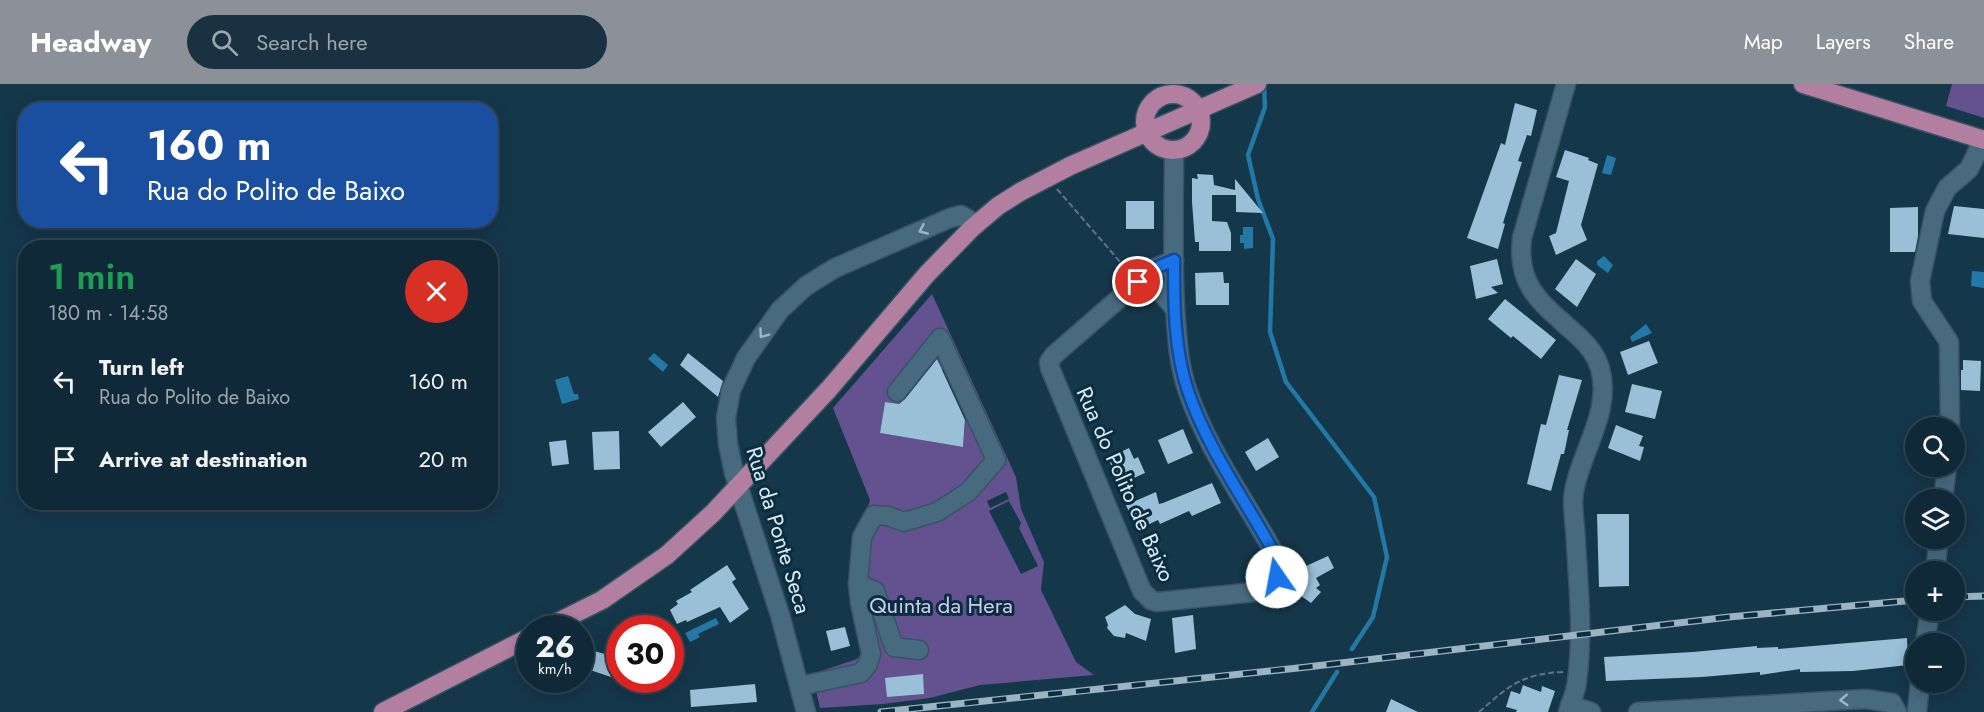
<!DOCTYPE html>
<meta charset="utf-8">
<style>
:root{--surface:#102938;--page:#193140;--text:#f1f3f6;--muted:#9ca6ae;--line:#304553;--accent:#8c9099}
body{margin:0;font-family:Jost,sans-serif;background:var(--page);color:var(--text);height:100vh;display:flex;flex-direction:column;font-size:22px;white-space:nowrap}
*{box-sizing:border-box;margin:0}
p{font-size:20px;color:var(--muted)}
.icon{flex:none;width:33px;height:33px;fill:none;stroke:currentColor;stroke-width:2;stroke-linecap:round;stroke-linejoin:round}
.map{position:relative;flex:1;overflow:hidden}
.panel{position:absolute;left:18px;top:156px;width:480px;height:270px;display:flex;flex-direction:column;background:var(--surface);border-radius:24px;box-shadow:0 3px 15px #0003,0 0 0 2px var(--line)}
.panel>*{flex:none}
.top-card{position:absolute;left:18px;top:18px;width:480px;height:126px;border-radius:24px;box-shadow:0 3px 15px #0003,0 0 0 2px var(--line);background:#1a4fa0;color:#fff;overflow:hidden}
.controls{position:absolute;left:1905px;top:333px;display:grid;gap:12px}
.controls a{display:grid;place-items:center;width:60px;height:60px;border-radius:50%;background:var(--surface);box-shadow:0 3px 15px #0003,0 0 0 2px var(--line);font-size:30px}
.speed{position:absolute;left:516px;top:531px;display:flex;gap:12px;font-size:30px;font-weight:700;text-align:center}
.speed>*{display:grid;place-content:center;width:78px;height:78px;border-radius:50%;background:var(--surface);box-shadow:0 3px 15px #0003,0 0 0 2px var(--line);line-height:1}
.speed small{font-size:15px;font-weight:400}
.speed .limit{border:9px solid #d22;background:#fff;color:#111}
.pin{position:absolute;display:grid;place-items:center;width:51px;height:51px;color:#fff;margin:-26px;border:3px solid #fff;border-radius:50%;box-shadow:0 2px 6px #0007}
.me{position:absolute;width:66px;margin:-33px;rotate:348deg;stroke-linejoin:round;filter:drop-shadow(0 0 4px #0008)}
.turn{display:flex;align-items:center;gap:21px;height:126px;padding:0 30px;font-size:27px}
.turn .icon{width:78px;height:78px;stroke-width:2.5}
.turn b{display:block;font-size:42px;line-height:51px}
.round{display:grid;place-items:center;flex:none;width:63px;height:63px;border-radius:32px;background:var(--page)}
.head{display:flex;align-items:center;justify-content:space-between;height:102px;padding:0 30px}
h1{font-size:36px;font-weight:600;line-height:45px;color:#1e9e55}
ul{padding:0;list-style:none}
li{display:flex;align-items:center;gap:18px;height:78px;padding:0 30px}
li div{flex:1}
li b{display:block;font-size:22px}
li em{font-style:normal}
header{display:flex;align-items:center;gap:36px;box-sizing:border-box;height:84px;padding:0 30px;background:var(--accent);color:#fff}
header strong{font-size:28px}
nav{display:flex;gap:33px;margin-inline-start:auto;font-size:21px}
.search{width:420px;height:54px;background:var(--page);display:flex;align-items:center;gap:15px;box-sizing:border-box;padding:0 21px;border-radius:33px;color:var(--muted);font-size:22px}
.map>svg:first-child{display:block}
</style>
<header>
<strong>Headway</strong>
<div class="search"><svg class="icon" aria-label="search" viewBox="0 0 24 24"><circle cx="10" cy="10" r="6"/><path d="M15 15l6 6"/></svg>Search here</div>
<nav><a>Map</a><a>Layers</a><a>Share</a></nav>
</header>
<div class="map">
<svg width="1984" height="628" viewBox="0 0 1984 628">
<rect width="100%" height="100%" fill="#15374a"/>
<g fill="#635190" fill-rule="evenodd">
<polygon points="1952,0 1984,0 1984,34 1946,22"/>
<path d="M932,210L1016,393L1021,425L1044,478L1041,506L1076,578L1094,591L980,601L930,614L883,620L820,624L812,590L857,575L862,570L860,448L870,416L833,324ZM936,271L942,286L949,281L967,322L963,363L880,349L885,318L899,320ZM1006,408L1009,415L990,424L987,417ZM1009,417L1021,439L1019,444L1038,482L1021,490L989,427Z"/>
</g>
<g fill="#2379a5">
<polygon points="1607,71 1616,74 1611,91 1602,89"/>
<polygon points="1243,143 1253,143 1253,164 1244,165 1244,159 1240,159 1240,151 1243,151"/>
<polygon points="1604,172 1613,181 1608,189 1597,181 1597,177"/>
<polygon points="1972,187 1984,188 1984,204 1971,202"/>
<polygon points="1646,240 1652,249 1632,258 1630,253"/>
<polygon points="654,269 668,281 663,288 648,275"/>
<polygon points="568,292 574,310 578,310 579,315 562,320 555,296"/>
<polygon points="716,534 719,540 698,550 700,553 690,558 685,549"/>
</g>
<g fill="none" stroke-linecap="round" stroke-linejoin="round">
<g stroke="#2379a5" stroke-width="4.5">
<polyline points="1264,0 1265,23 1248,71 1258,115 1273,155 1270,248 1286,298 1374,413 1387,473 1373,533 1352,565"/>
<polyline points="1312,628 1337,588"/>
</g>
</g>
<g fill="#9ac0d7">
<polygon points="1515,19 1537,26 1531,52 1527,51 1518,77 1522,78 1503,139 1505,140 1498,165 1467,154 1501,59 1505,61"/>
<polygon points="1565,66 1589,74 1588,76 1598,80 1581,141 1587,156 1556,171 1549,152 1556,149 1569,97 1556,93"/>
<polygon points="1197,90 1213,91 1214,101 1235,106 1235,95 1263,129 1236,128 1236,111 1212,111 1212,137 1227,138 1231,149 1231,167 1199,167 1199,158 1195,158 1192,118 1192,94 1198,95"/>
<rect x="1126" y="117" width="28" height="28"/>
<polygon points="1954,122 1984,125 1984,154 1948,150"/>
<polygon points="1918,123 1918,152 1915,168 1890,168 1890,124"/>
<polygon points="1497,175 1503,200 1491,203 1498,209 1476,215 1470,182"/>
<polygon points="1576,175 1596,190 1577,223 1555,205"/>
<polygon points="1223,188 1224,199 1229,199 1229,221 1196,221 1195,189"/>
<polygon points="1505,215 1556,256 1541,275 1513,252 1511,254 1488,235"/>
<polygon points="1649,257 1658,279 1628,291 1620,268"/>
<polygon points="688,269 723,297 718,313 680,281"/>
<polygon points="937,275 965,336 963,363 880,349 885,318 899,320 905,315"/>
<polygon points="1963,276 1981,277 1980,307 1961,306 1961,286 1963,286"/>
<polygon points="1559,291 1582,296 1567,346 1569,346 1564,370 1561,370 1551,407 1527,400 1541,340 1546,341"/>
<polygon points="1632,300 1662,307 1655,335 1625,328"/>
<polygon points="683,318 696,333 661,363 648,348"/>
<polygon points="1616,341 1643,352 1639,362 1644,363 1640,377 1608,364"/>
<polygon points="1183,345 1193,369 1168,380 1158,356"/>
<polygon points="619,347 620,385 594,386 592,348"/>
<polygon points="1268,354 1279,373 1256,387 1245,368"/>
<polygon points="566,356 569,380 552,382 549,358"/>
<polygon points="1129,364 1134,375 1138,373 1145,389 1116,402 1109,385 1112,383 1108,374"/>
<polygon points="1212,399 1221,419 1192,432 1189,427 1160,440 1158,436 1137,446 1126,421 1156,408 1159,420 1163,419"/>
<polygon points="1597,430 1629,430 1629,502 1599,503"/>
<polygon points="1328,472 1334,484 1316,494 1320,501 1316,504 1321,508 1311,519 1297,509 1304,499 1298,493 1306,482"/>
<polygon points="727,481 736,495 732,498 749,525 730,539 720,523 687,538 686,536 677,540 670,526 678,520 676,517 692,508 690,506"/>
<polygon points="1125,521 1135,530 1151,535 1146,557 1126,549 1125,554 1114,552 1107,544 1108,541 1105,533"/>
<polygon points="1193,531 1196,565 1175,569 1172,534"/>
<polygon points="845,543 850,562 831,567 826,547"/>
<polygon points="1907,554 1908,581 1853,587 1800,588 1800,585 1760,591 1760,588 1702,593 1606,597 1604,573 1693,568 1757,562 1757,564 1778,563 1778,565"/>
<polygon points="590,566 620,574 620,596 584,584"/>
<polygon points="923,590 924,610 887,613 885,594"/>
<polygon points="755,600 757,618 691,623 690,606"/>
<polygon points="1523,601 1541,608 1542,602 1555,607 1548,628 1516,628 1517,626 1506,623 1511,607 1520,610"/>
<polygon points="1391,615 1418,628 1386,628"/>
</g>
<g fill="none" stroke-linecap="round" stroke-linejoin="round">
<g stroke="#385364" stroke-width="21">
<g id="minor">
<path d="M1566,0L1522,154C1516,204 1543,220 1577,251C1587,260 1596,270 1600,284C1612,327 1582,365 1574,407C1571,423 1576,444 1576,461C1579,506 1583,552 1577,597C1576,608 1571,618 1568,628"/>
<path d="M1174,176L1153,185L1054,271L1049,278L1050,284L1142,507L1151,516L1157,518L1265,507C1282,496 1278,481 1272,465C1243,413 1207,364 1188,308C1178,280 1177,251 1175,222C1172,170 1174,118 1174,66"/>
<polyline points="1133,203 1157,204 1175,225"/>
<polyline points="1950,344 1949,258 1922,217 1920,197 1935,127 1947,104 1969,85 1983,56"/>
<polyline points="1943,416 1947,382"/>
<polyline points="1935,488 1939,454"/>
<polyline points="858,500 862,453 874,431 888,432 904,438 937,428 968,408 996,376 940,254 897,308"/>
<polyline points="1925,560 1930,526"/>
<polyline points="800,602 861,589 868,580 871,570 860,519 858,500 875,507 894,563 919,566"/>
<polyline points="1570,621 1591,628"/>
<polyline points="806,628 780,531 734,389 728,360 726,334 731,306 746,274 780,226 806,202 835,184 950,134 961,131 976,140"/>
<polyline points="1638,628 1866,615 1892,619 1897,628"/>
<polyline points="1917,628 1920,598"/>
</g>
</g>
<g stroke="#385364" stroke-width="21">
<g id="major">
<polyline points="1803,0 1984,56"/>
<circle cx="1173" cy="38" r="28"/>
<polyline points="546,544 602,516 667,471 714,428 829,305 927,190 972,144 998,122 1020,108 1070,82 1257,0"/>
<polyline points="383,628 530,553"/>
</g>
</g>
<g stroke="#5b7788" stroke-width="2" stroke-dasharray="6 3" stroke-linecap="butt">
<polyline points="1057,105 1128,187"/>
<path d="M1479,628C1509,602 1521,590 1563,588"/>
</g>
<use href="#minor" stroke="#486a7f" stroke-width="18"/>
<use href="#major" stroke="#b27fa1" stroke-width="18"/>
<g stroke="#9cb4c2" stroke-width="7">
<g id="rail">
<polyline points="1954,513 1984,512"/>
<polyline points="881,628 1307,583 1729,533 1916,516"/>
</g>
</g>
<use href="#rail" stroke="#0a2d3f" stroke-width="4.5" stroke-dasharray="14" stroke-linecap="butt"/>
</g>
<defs><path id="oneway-chevron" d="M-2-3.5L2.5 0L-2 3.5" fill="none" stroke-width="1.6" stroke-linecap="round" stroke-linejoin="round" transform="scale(1.5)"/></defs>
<g stroke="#9eb7c7">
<use href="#oneway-chevron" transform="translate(923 146) rotate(156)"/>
<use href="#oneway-chevron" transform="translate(763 250) rotate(125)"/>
<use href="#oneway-chevron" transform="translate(1844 616) rotate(177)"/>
</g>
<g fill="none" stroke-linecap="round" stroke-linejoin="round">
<g stroke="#114b97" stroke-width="15">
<path id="route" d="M1138,198L1153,185L1174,176C1174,219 1174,266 1188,307C1206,361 1244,415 1272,465L1278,481L1277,493"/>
</g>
<use href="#route" stroke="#1a73e8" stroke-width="10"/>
</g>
<g text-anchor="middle" stroke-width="6" stroke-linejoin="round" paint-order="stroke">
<g font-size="22" fill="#d8ebf7" stroke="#0a2d3f">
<text transform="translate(1126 400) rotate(66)" y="8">Rua do Polito de Baixo</text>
<text transform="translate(779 446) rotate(73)" y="8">Rua da Ponte Seca</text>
</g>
<g font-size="22" fill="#d2caf0" stroke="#0a2d3f">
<text x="941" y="529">Quinta da Hera</text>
</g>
</g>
</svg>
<div class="controls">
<a><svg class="icon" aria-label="search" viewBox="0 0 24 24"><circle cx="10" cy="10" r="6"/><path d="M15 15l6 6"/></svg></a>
<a><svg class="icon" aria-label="layers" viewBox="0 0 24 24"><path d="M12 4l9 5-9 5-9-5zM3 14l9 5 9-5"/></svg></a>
<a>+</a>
<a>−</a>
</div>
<div class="speed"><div>26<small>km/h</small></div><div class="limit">30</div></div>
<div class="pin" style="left:1138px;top:198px;background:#d93025"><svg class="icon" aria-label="arrive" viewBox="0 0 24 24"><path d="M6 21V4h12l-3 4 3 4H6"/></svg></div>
<svg class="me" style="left:1277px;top:493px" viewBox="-20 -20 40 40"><circle r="19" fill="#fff"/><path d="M0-13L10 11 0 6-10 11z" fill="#1a73e8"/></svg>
<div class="top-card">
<div class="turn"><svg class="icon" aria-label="left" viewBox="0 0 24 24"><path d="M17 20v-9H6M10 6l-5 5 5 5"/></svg><div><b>160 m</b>Rua do Polito de Baixo</div></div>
</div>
<section class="panel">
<div class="head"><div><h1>1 min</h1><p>180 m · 14:58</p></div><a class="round" style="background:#d93025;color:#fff"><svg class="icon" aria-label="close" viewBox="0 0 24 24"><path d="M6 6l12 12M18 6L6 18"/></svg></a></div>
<ul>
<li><svg class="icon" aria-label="left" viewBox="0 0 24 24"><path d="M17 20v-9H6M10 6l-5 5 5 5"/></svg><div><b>Turn left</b><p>Rua do Polito de Baixo</p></div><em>160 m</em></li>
<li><svg class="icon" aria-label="arrive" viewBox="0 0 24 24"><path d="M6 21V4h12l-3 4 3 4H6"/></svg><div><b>Arrive at destination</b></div><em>20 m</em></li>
</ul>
</section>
</div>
